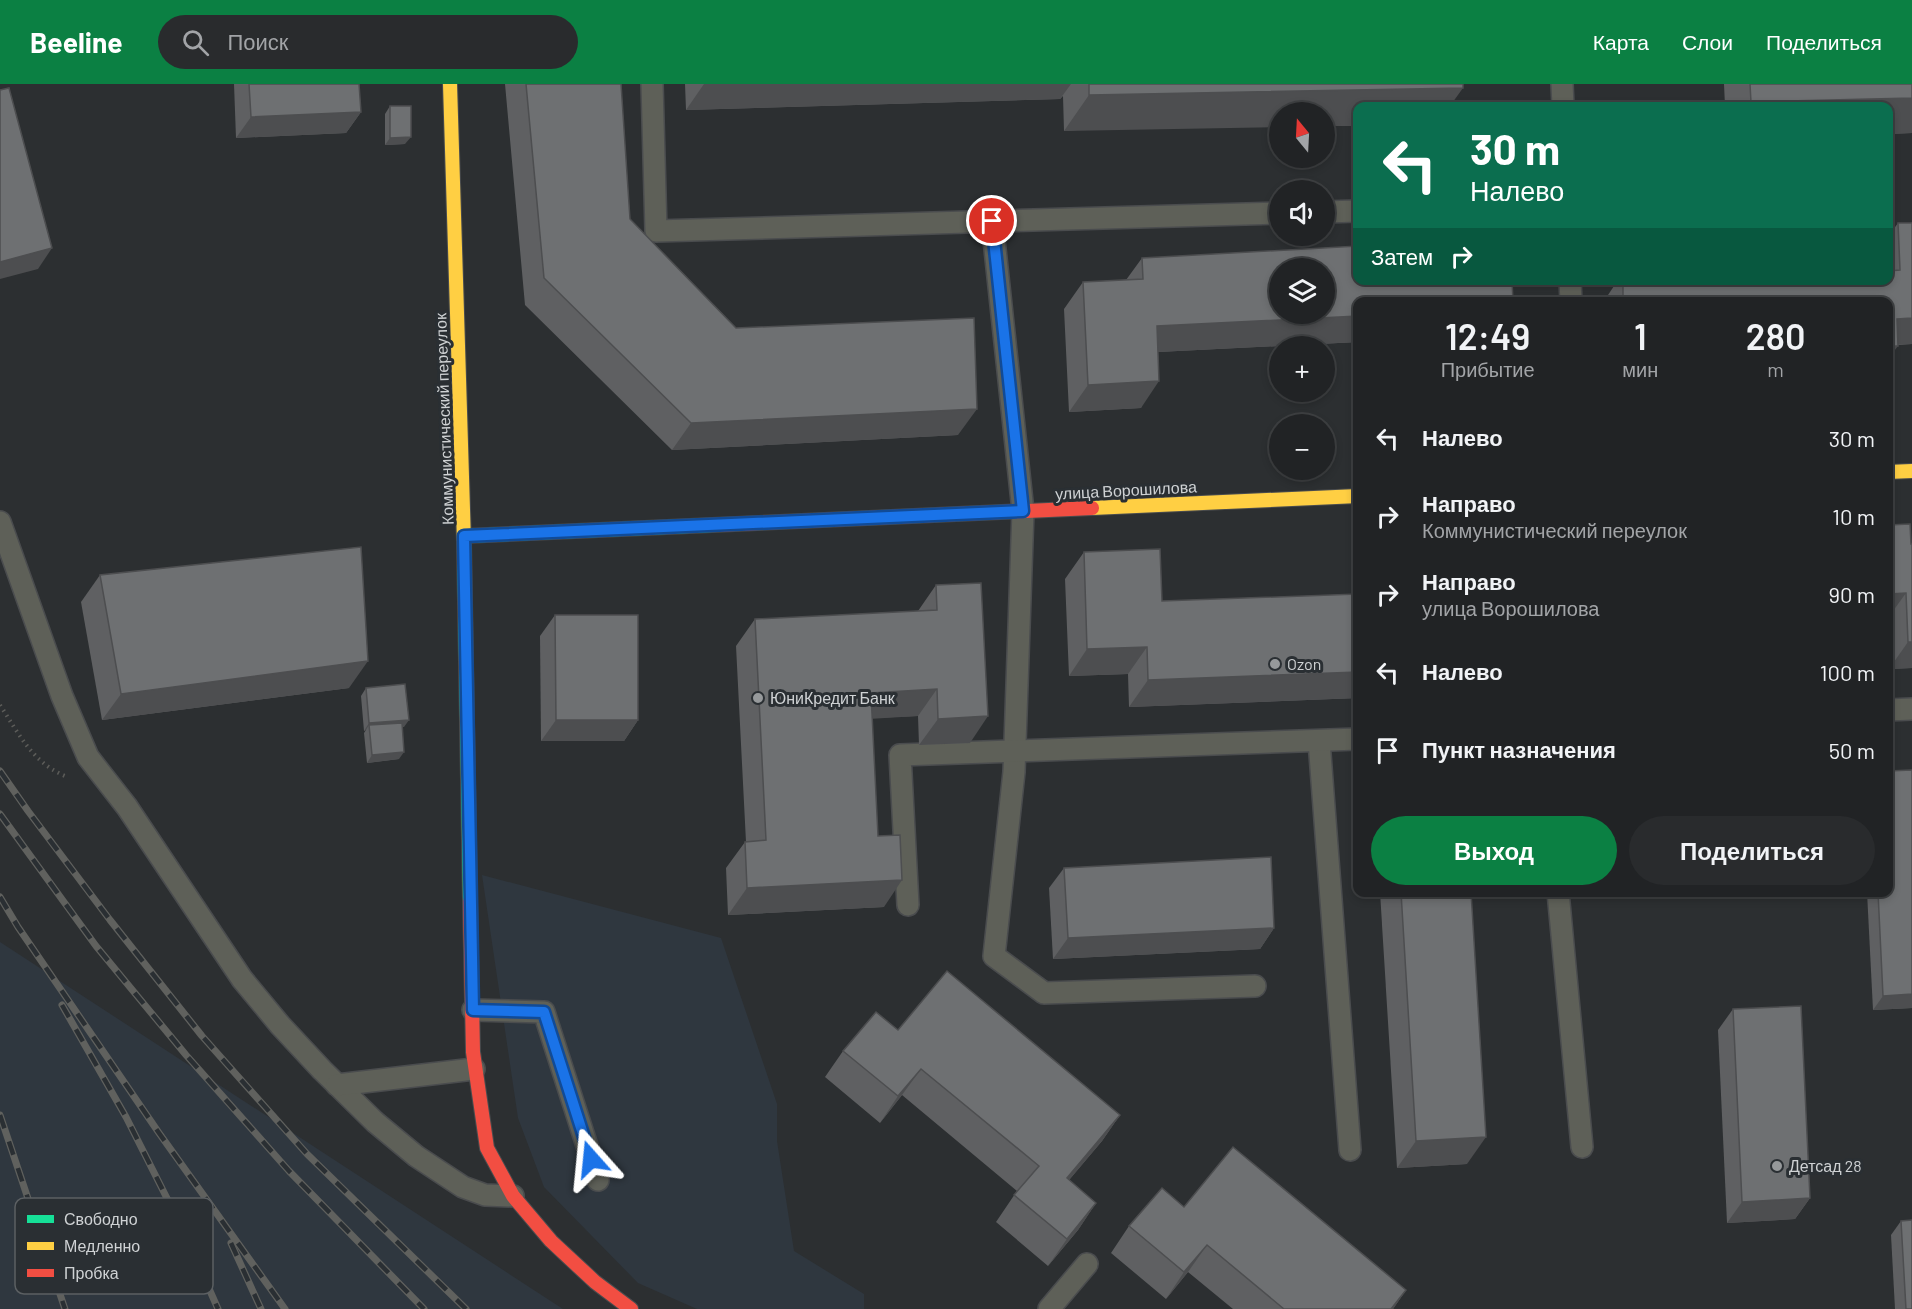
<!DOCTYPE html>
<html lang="ru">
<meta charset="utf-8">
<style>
:root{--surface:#212325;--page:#292b2d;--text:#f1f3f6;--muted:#a2a4a7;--line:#3e4042;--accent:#0b8043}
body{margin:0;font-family:Barlow,sans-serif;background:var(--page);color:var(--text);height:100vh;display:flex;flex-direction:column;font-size:22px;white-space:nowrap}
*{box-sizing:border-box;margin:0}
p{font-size:20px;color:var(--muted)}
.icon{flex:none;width:33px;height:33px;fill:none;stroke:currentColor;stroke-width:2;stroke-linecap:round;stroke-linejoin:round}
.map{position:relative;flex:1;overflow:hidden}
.sheet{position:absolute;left:1353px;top:213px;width:540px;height:600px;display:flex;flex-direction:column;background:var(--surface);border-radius:12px;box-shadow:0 3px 9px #0003,0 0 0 2px var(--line)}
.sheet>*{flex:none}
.top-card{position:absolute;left:1353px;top:18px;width:540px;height:183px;border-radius:12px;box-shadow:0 3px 9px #0003,0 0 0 2px var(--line);background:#0b6e4f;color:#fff;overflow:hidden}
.needle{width:39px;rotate:342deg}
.tools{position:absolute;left:1269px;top:18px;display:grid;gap:12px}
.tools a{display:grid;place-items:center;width:66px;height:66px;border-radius:50%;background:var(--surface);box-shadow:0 3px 9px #0003,0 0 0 2px var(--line);font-size:30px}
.pin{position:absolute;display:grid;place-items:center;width:51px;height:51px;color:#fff;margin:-26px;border:3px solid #fff;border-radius:50%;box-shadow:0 2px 6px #0007}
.me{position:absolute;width:66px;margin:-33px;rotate:342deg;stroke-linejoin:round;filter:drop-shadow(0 0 4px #0008)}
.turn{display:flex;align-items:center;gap:21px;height:126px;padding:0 18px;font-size:27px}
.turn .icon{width:78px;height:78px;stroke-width:2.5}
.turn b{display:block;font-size:42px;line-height:51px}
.then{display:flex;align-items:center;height:57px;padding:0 18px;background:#0003;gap:12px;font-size:22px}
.eta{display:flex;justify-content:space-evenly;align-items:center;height:102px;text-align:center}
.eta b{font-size:36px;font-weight:600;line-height:42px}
.action{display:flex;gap:12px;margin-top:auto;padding:12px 18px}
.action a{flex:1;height:69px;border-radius:36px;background:var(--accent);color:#fff;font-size:24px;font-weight:600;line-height:69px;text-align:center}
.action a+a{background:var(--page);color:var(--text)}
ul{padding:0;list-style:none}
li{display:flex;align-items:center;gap:18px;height:78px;padding:0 18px}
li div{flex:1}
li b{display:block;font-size:22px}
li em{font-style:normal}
header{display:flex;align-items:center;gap:36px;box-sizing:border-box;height:84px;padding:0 30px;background:var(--accent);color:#fff}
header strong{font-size:28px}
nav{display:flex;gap:33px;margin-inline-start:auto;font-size:21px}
.search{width:420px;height:54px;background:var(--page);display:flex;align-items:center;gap:15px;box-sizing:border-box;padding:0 21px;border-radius:33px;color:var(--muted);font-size:22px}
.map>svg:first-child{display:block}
</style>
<header>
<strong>Beeline</strong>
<div class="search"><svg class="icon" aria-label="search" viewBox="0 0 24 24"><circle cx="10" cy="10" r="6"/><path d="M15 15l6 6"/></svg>Поиск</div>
<nav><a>Карта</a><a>Слои</a><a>Поделиться</a></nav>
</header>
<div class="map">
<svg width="1912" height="1225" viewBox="0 0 1912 1225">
<rect width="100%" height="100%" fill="#2c2f31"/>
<g fill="#2f373f">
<polygon points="482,791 721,854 777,1020 777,1057 794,1167 864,1210 864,1225 697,1225 638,1199 544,1103 518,1034"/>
<polygon points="0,858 563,1225 0,1225"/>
</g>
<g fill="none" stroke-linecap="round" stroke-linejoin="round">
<g stroke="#4a4c4e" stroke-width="24">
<g id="lane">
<polyline points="652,0 656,147 1280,129"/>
<polyline points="1562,0 1563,22"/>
<polyline points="1324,128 1358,127"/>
<polyline points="992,137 1023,427 1014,688 994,872 1044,909 1255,902"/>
<polyline points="1570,196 1571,218"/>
<polyline points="0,438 62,612 88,673 127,723 242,895 280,941 322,986 375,1038 416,1072 463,1103 485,1111 513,1112"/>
<polyline points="1888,626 1912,625"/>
<polyline points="1319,657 1350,1066"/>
<polyline points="1558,808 1582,1063"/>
<polyline points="908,821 900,671 1358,655"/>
<polyline points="473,926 544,928 598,1096"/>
<polyline points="337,1001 474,985"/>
<polyline points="1049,1225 1087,1180"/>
</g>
</g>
<g stroke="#4a4c4e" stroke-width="16">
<g id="fast">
<polyline points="464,452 712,441"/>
<polyline points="464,458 470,817"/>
</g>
</g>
<g stroke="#4a4c4e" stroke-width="16">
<g id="slow">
<polyline points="450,0 464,458"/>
<polyline points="1888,388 1912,387"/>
<polyline points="1092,424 1358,412"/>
</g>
</g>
<g stroke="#4a4c4e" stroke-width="16">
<g id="jam">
<polyline points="712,441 1092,424"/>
<polyline points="470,817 473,968 487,1064 513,1112 551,1157 595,1198 631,1225"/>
</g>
</g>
<path stroke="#5c5c59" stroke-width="4" stroke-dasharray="1.5 4.5" stroke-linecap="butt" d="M0,621C19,650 32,678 65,692"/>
<use href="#lane" stroke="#5e6058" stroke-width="21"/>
<use href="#fast" stroke="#16e098" stroke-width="14"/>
<use href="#slow" stroke="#ffcf43" stroke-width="14"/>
<use href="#jam" stroke="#f24e42" stroke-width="14"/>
<g stroke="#60615e" stroke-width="7">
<g id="rail">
<polyline points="0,687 28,727 110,836 202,952 307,1070 466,1225"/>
<polyline points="0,730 96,862 186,971 289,1087 424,1225"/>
<polyline points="0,813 18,843 159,1049 285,1225"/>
<polyline points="62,921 126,1033 185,1150 218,1225"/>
<polyline points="0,1031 65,1225"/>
<polyline points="231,1159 261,1225"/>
</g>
</g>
<use href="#rail" stroke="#2a2f33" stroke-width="4.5" stroke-dasharray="14" stroke-linecap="butt"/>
</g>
<g fill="#5f6062">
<polygon points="234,0 359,0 361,28 346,49 236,54"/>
<polygon points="505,0 621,0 630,135 736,244 958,351 672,366 525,221"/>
<polygon points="685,0 1463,0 1358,42 1324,42 1324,28 1064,47 1063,12 1060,15 686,26"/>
<polygon points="1724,0 1912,0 1912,49 1888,50 1888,22 1725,22"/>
<polygon points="390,22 405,60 385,61 385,30"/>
<polygon points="1898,139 1912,139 1912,260 1898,261 1888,218 1604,217 1618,196 1888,196 1888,153"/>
<polygon points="1142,174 1358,218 1358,258 1158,268 1141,324 1069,328 1064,225 1083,198 1126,196"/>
<polygon points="1910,440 1912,584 1889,585 1888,441"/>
<polygon points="1084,468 1162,517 1358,510 1358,614 1129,623 1128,590 1069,592 1065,495"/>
<polygon points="100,491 349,604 102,636 81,518"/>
<polygon points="936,501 970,659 919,661 918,632 872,634 878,752 884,823 728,831 726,784 745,758 746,758 736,562 755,535 918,527"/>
<polygon points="555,531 638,636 624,657 541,657 540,552"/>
<polygon points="366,604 404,643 402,643 399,675 367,679 364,649 366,646 364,647 361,612"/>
<polygon points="1064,784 1274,844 1260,865 1053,875 1049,804"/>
<polygon points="1380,808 1471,808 1467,1080 1397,1084"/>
<polygon points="1867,808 1888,808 1912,924 1873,926"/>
<polygon points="1733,925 1810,1114 1795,1135 1727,1139 1718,946"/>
<polygon points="898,946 1120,1031 1102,1057 1069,1096 1096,1119 1078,1146 1048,1182 996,1138 1017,1107 902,1011 880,1039 825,993 843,967"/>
<polygon points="1184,1123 1406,1206 1393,1225 1233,1225 1188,1188 1166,1215 1111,1169 1129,1142"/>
<polygon points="1901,1137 1912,1225 1895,1225 1891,1151"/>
</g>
<g fill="#4d4e50">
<polygon points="704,0 1071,0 1060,15 686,26"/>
<polygon points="1463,4 1450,22 1358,22 1358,42 1324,42 1324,28 1280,28 1280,43 1064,47 1089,11"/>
<polygon points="1912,14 1912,49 1888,50 1888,22 1748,22 1751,18"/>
<polygon points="361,28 346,49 236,54 251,33"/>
<polygon points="411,53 405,60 385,61 390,54"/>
<polygon points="52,164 38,185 0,195 0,178"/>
<polygon points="1358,232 1358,258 1138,269 1157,242"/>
<polygon points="1912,234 1912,260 1888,261 1897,235"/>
<polygon points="1888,262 1898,262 1888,275"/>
<polygon points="1159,297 1141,324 1069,328 1088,301"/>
<polygon points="977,325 958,351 672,366 691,339"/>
<polygon points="1906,509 1888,534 1888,510"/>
<polygon points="1908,558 1912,558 1912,584 1889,585"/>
<polygon points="1147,563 1128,590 1069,592 1087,565"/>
<polygon points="368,577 349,604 102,636 121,610"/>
<polygon points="1358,588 1358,614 1129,623 1148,596"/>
<polygon points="937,605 918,632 852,636 871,609"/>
<polygon points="988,632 970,659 919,661 938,635"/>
<polygon points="409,636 404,643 370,646 369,641 366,646 364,647 369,639"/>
<polygon points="556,636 638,636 624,657 541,657"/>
<polygon points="404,668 399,675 367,679 372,671"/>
<polygon points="902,796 884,823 728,831 747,804"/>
<polygon points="1274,844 1260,865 1053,875 1068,854"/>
<polygon points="1912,910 1912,924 1873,926 1883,912"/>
<polygon points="921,985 902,1011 880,1039 898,1012"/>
<polygon points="1120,1031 1102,1057 1048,1121 1067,1094"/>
<polygon points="1486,1053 1467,1080 1397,1084 1416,1057"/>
<polygon points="1810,1114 1795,1135 1727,1139 1742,1118"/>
<polygon points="1096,1119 1078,1146 1048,1182 1067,1155"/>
<polygon points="1207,1161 1188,1188 1166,1215 1184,1188"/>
<polygon points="1406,1206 1393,1225 1391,1225"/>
</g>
<g fill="#6e7072" stroke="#4d4e50" stroke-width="1.5" fill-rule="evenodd">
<polygon points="249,0 359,0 361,28 251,33"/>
<polygon points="526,0 621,0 630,135 736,244 974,234 977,325 691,339 544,194"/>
<polygon points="1089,0 1463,0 1463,4 1089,11"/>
<polygon points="1750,0 1912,0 1912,14 1751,18"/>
<polygon points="9,4 52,164 0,178 0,6"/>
<polygon points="390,22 411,22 411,53 390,54"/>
<polygon points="1898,139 1912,139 1912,234 1897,235 1898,262 1888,262 1888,218 1623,218 1623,196 1888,196 1888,187 1900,186"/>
<path d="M1358,162V196H1512L1513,218H1358V232L1157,242L1159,297L1088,301L1083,198L1143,195L1142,174ZM1280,184H1324V230H1280Z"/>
<polygon points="1910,440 1911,460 1912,460 1912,558 1908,558 1906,509 1888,510 1888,441"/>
<polygon points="361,463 368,577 121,610 100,491"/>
<polygon points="1160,465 1162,517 1358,510 1358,588 1148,596 1147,563 1087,565 1084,468"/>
<polygon points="981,499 988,632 938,635 937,605 871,609 878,752 900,751 902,796 747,804 745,758 766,756 755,535 937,526 936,501"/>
<polygon points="555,531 638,531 638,636 556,636"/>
<polygon points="405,600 409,636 369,639 366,604"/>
<polygon points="402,639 404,668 372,671 369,641"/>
<polygon points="1912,686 1912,910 1883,912 1878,808 1888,808 1888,687"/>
<polygon points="1271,773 1274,844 1068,854 1064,784"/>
<polygon points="1401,808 1471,808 1486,1053 1416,1057"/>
<polygon points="947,887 1120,1031 1067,1094 1096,1119 1067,1155 1014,1111 1039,1082 921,985 898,1012 843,967 876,928 898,946"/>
<polygon points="1801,922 1810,1114 1742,1118 1733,925"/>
<polygon points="1233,1063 1406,1206 1391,1225 1284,1225 1207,1161 1184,1188 1129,1142 1162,1104 1184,1123"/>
<polygon points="1912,1136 1912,1225 1906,1225 1901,1137"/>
</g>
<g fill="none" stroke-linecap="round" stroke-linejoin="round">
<g stroke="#114b97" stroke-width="15">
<polyline id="route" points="591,1075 544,928 473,926 464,452 1023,427 992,137"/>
</g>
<use href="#route" stroke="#1a73e8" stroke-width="10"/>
</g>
<g fill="#96999b" stroke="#2a2f33" stroke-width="2">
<circle cx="1275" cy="580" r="6"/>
<circle cx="758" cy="614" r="6"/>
<circle cx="1777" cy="1082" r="6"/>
</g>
<g text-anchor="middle" stroke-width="6" stroke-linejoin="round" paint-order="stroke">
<g font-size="16" fill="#cfd2d4" stroke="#2a2f33">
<text transform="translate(444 335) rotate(-92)" y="6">Коммунистический переулок</text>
<text transform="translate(1126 406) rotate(-3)" y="6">улица Ворошилова</text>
</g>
<g font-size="16" fill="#cfd2d4" stroke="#2a2f33" text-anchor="start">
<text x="1287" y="586">Ozon</text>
<text x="770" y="620">ЮниКредит Банк</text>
<text x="1789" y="1088">Детсад 28</text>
</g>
</g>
<rect x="15" y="1114" width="198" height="96" rx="9" fill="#2a2f33" stroke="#5c6063" stroke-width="1.5"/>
<rect x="27" y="1131" width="27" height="8" fill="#16e098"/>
<rect x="27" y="1158" width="27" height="8" fill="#ffcf43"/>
<rect x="27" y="1185" width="27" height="8" fill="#f24e42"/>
<g font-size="16" fill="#cfd2d4">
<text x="64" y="1141">Свободно</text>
<text x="64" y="1168">Медленно</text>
<text x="64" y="1195">Пробка</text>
</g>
</svg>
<div class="tools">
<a><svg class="needle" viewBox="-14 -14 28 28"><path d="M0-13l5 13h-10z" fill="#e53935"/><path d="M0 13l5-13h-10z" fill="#a2a4a7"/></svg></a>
<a><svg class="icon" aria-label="sound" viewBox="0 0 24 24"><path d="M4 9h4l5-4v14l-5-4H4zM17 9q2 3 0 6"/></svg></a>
<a><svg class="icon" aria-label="layers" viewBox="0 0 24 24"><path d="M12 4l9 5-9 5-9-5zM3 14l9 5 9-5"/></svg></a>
<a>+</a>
<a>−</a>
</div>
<div class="pin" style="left:992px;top:137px;background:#d93025"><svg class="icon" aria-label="arrive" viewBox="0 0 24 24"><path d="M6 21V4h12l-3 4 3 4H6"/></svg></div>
<svg class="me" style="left:591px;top:1075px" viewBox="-20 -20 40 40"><path d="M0-17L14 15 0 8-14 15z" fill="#1a73e8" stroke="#fff" stroke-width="4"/></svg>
<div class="top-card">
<div class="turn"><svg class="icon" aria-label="left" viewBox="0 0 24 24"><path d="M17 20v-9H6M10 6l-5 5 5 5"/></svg><div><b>30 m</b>Налево</div></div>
<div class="then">Затем<svg class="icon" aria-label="right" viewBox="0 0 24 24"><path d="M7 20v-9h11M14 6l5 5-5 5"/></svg></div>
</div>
<section class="sheet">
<div class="eta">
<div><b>12:49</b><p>Прибытие</p></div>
<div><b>1</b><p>мин</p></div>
<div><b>280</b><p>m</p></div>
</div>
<ul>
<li><svg class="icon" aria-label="left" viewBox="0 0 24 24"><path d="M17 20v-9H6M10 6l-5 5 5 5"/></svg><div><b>Налево</b></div><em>30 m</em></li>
<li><svg class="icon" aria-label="right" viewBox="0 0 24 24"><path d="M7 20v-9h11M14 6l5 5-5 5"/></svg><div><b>Направо</b><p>Коммунистический переулок</p></div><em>10 m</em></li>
<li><svg class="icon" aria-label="right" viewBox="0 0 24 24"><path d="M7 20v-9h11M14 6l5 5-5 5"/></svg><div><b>Направо</b><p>улица Ворошилова</p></div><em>90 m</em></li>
<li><svg class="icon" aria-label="left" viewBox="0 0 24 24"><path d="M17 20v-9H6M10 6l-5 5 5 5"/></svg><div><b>Налево</b></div><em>100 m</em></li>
<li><svg class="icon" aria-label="arrive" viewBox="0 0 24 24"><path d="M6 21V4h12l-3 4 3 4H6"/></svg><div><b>Пункт назначения</b></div><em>50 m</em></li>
</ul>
<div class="action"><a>Выход</a><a>Поделиться</a></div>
</section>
</div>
